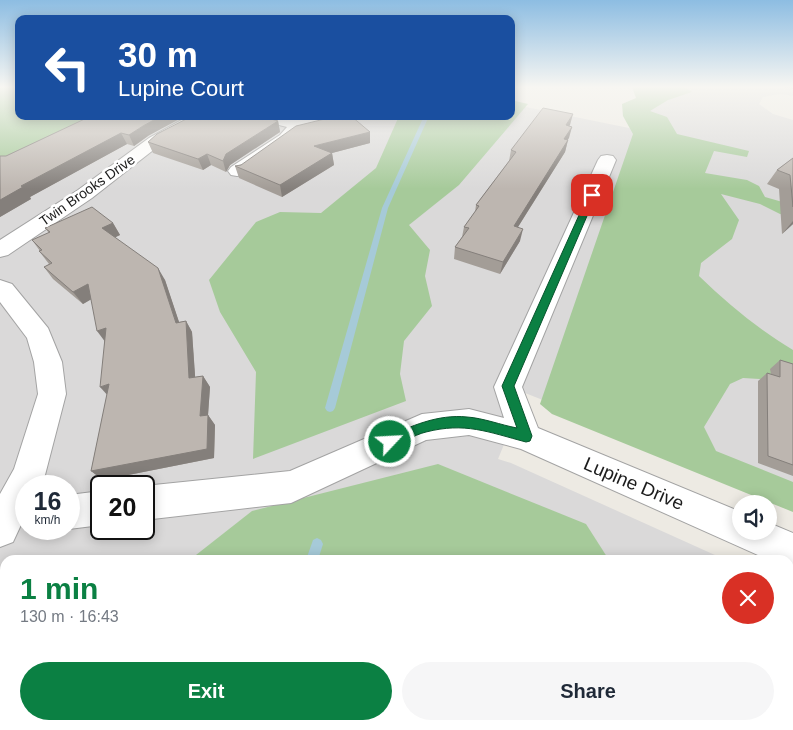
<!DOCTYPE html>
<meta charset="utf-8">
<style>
:root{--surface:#fff;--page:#f6f6f7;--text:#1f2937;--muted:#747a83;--accent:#0b8043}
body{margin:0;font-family:Arial,sans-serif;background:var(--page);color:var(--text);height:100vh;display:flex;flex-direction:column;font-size:19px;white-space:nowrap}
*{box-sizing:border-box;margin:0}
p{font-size:16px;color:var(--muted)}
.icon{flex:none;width:28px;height:28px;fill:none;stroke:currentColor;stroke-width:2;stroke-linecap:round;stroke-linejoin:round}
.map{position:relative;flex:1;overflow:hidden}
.panel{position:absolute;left:0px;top:555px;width:794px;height:175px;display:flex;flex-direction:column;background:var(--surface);border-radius:15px 15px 0 0;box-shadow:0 2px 12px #0003}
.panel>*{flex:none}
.hud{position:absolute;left:15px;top:15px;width:500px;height:105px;border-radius:10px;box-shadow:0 2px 12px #0003;background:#1a4fa0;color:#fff;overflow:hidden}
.controls{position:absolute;left:732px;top:495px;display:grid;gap:10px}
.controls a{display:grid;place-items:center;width:45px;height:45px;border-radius:50%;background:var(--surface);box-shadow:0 2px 12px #0003;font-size:25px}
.speed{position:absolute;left:15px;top:475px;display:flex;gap:10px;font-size:25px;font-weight:700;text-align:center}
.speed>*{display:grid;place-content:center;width:65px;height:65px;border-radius:50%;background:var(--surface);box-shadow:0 2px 12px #0003;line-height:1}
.speed small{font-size:12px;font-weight:400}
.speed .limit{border:2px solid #111;border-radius:8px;background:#fff;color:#111}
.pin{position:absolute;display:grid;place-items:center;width:42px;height:42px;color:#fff;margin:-21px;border-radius:10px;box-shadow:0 2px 8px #0006}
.me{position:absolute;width:55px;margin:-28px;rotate:65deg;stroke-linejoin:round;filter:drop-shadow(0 0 4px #0008)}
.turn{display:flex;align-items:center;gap:18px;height:105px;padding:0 20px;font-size:22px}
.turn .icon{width:65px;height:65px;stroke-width:2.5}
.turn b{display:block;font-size:35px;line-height:42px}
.round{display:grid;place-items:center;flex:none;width:52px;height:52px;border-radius:26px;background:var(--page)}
.summary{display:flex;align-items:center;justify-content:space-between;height:85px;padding:0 20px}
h1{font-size:30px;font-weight:700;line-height:38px;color:var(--accent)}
.action{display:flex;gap:10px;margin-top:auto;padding:10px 20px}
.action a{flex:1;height:58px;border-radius:30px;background:var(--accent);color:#fff;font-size:20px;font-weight:700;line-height:58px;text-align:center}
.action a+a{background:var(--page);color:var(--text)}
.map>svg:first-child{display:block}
</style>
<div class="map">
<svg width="793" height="730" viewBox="0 0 793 730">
<rect width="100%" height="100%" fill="#edeae3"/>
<path fill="#dad9d9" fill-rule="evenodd" d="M0,87H19V116H511V104L634,129L651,87H793V96L781,94L763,97L759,104L773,114L793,120V498L525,393L498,459L511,463L726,560H5V725H789V588L793,590V730H0ZM26,486H69V529H26ZM101,486H144V529H101Z"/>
<g fill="#a6ca9a">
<polygon points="0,87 19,87 19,116 100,116 0,164"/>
<path d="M632,87H685L692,92L668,100L650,111L667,117L677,134L749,151L747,157L714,151L705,173L747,180L759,186L765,197L793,205V217L780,214L760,204L721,194L739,220L732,239L701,263L699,276C728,304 758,329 793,350V381L743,378L730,384L704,427L716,451L793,482V512L552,414L540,404L633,134L623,116L622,104L636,98Z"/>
<polygon points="511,100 528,104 459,185 409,225 430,250 425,276 432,306 404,341 400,374 406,401 253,459 256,372 220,312 209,280 256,222 280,212 321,213 376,168 399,116 511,116"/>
<polygon points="438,464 586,524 609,560 194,560 196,555 252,511"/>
<polygon points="119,725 636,725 635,730 117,730"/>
</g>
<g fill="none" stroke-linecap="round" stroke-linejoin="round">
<g fill="#a6cad8" fill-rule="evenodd">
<polygon points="424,116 429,116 388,208 335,408 333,411 330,412 327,411 325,408 382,208"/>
<polygon points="317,538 321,540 323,544 318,560 306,560 313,540"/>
<polygon points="255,725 269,725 268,730 254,730"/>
</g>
<g stroke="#a3a3a3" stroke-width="2">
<g id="minor">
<polygon points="189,116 208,116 206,119 161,144 92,198 8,255 0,257 0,240 78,190 149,138"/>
<polygon points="253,116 303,119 313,116 330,116 322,124 304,128 292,141 243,175 237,176 231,175 228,171 231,167 280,135 287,127 255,119"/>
<polygon points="607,155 613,156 616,160 522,387 538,428 741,512 741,531 769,531 769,523 793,533 793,570 789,569 789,560 769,560 521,449 469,435 426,440 291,503 144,520 144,486 290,471 422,414 469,409 504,418 494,387 598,160 601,156"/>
<polygon points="0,280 12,284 48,328 62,362 66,394 45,475 41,486 26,486 26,514 13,542 0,547 0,494 14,469 38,394 34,362 27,338 0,302"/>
<polygon points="101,491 101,525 69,529 68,529 69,495"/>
</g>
</g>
<use href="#minor" fill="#fff" fill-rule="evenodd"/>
</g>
<g fill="#a39d97">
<polygon points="782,87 793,87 793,89"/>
<polygon points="91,116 148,136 134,146 127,144 30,197 31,199 0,217 6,156"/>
<polygon points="278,121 280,132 230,165 226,172 211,165 203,170 153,153 148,142"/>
<polygon points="569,126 572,127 567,140 568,140 565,152 518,227 520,241 500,274 454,259 455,247 462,237 464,227 475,212 476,205 509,161 511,150"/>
<polygon points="370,132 370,143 332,153 334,165 282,197 239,178 235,166"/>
<polygon points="793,158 793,224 782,234 779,189 767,184 777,170"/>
<polygon points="113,223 120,235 115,237 165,280 179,322 186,321 192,332 195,377 203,376 210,387 208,415 215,425 214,458 103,480 91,471 107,395 104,340 91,299 83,304 53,279 44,267 49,264 39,251 40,251 32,240 49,233 45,228"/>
<polygon points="780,360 793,364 793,476 758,463 758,381 767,373 771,374 770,369"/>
</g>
<g fill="#847f7b">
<polygon points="573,114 570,125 562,136 566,125"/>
<polygon points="161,116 185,116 148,136 134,146 129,135 143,126"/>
<polygon points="278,121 280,132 230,165 226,172 223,161 226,154"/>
<polygon points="572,127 569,138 561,151 564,139"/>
<polygon points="370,132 370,143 332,153 334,165 282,197 280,185 314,146"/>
<polygon points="121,133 127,144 30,197 31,199 0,217 0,200 21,186"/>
<polygon points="568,140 565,152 511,238 514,226"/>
<polygon points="207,154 211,165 203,170 198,159"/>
<polygon points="793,221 793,224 782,234"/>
<polygon points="113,223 120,235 110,240 102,228"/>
<polygon points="523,229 520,241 500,274 503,262"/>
<polygon points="158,268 165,280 183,334 176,323"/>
<polygon points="88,284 97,296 83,304 73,292"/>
<polygon points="186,321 192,332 196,389 189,378"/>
<polygon points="106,328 106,343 97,331"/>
<polygon points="203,376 210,387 208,415 215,425 214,458 103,480 91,471 200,416"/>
<polygon points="109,384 110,398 100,387"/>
<polygon points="54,725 72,725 69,730 51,730"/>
</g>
<g fill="#bdb6b0" stroke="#847f7b">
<polygon points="543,108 573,114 566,125 572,127 564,139 568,140 514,226 523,229 503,262 455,247 469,228 464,227 479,206 476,205 516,152 511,150"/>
<polygon points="91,116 161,116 143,126 129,135 121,133 21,186 23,187 0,200 0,156 6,156"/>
<polygon points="192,116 261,116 278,121 226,154 223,161 207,154 198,159 148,142 157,134"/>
<polygon points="337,116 351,116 370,132 314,146 332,153 280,185 235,166 241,165 296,126"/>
<polygon points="793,158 793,207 790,175 777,170"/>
<polygon points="92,207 113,223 102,228 158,268 176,323 186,321 189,378 203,376 200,416 208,415 207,449 91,471 109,384 100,387 106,328 97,331 88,284 73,292 44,267 52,263 39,251 42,250 32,240 50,232 45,228"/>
<polygon points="780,360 793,364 793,465 768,456 767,373 780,377"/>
<polygon points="5,662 5,725 54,725 51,730 0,730 0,669 1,669"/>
</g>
<linearGradient id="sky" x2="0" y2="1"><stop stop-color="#8dbde2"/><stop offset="0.46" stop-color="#f7f6f2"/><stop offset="1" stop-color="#f7f6f2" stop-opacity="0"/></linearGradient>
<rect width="793" height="189" fill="url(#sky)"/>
<path fill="#0b8043" stroke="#07532c" d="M589,193L596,195L514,386L532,436L530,441L526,442C488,432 465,422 426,432C413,435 402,444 390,448L385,446L383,442L385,438C411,426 438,414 467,417C483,418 501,425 517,428L502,386Z"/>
<g text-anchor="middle" stroke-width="5" stroke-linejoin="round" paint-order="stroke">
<g font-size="14" fill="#1c1c1c" stroke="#fff">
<text transform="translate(87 190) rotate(-35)" y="5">Twin Brooks Drive</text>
</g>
<g font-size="19" fill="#1c1c1c" stroke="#fff">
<text transform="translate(634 483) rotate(23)" y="7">Lupine Drive</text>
</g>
</g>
</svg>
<div class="controls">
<a><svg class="icon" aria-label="sound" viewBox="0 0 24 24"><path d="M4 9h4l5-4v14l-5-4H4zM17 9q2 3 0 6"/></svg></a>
</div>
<div class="speed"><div>16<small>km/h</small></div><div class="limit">20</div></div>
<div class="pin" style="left:592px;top:195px;background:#d93025"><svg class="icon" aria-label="arrive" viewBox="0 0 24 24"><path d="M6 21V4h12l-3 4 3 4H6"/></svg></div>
<svg class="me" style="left:390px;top:442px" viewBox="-20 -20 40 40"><circle r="17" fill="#0b8043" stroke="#fff" stroke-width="3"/><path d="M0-11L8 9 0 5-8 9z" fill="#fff"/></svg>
<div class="hud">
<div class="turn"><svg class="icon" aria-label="left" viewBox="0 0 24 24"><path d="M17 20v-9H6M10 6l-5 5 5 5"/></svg><div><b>30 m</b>Lupine Court</div></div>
</div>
<section class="panel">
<div class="summary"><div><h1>1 min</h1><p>130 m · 16:43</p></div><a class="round" style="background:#d93025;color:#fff"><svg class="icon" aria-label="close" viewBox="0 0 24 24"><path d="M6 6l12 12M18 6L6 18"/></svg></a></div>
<div class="action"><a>Exit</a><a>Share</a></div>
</section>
</div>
